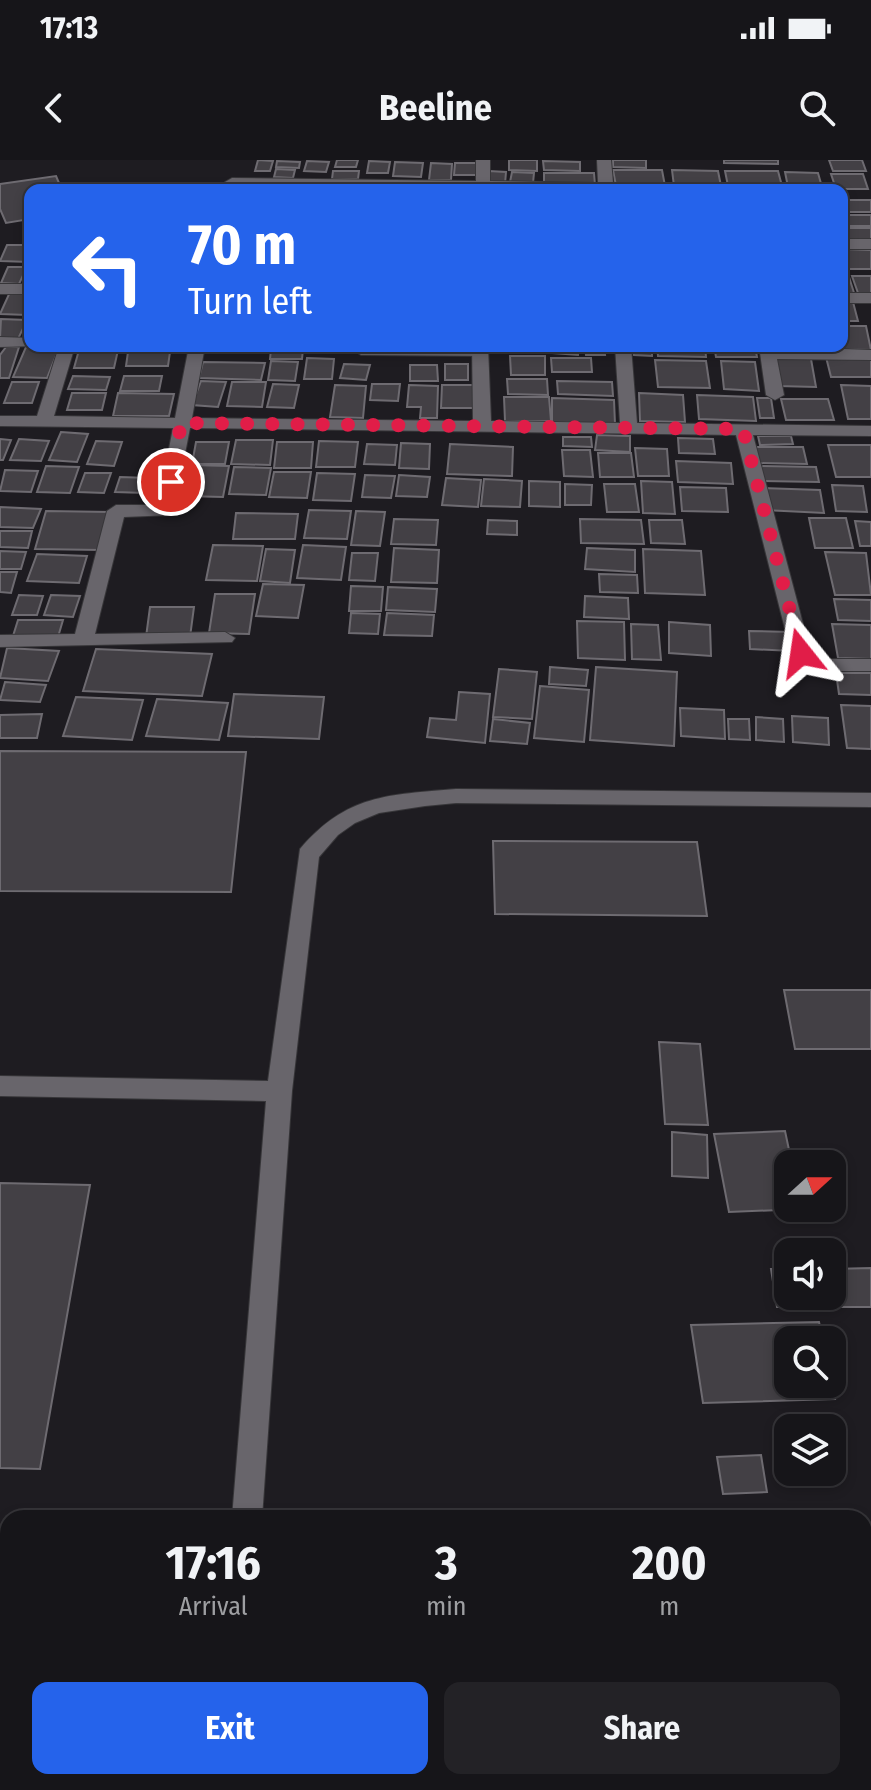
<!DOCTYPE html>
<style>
:root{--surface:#161519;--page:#232226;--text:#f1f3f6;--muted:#9e9fa2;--line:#353438;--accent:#2563eb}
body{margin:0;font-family:"Fira Sans Condensed",sans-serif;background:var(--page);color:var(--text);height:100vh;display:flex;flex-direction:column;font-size:30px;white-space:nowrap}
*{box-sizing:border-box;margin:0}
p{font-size:26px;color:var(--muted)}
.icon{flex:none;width:44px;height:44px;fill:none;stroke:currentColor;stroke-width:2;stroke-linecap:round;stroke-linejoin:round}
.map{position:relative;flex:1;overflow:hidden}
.details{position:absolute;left:0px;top:1350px;width:872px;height:280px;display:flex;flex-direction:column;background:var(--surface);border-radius:24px 24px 0 0;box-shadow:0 4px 12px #0003,0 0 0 2px var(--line)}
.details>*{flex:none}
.hud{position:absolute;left:24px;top:24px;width:824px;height:168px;border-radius:16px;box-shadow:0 4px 12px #0003,0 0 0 2px var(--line);background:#2563eb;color:#fff;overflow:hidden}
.needle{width:52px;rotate:69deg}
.controls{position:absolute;left:774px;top:990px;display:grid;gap:16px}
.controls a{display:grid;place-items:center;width:72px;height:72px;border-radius:16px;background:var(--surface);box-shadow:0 4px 12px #0003,0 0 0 2px var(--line);font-size:40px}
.pin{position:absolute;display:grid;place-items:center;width:68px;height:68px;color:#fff;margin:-34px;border:4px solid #fff;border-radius:50%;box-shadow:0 2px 8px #0007}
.me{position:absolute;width:88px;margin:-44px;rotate:345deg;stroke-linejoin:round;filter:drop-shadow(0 0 6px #0008)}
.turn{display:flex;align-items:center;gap:28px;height:168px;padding:0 32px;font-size:36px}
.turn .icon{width:104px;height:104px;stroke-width:2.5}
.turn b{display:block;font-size:56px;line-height:68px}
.eta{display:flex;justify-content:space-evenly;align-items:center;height:136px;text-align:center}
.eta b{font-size:48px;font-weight:700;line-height:56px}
.primary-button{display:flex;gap:16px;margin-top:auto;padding:16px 32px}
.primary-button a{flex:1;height:92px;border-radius:16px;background:var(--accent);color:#fff;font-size:32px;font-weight:700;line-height:92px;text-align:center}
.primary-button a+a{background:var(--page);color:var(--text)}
.status{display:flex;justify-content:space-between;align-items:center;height:56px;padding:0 40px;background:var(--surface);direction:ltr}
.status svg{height:22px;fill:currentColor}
header{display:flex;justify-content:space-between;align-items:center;height:104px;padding:0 32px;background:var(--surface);font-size:36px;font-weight:700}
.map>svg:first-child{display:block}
</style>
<div class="status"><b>17:13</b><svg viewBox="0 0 49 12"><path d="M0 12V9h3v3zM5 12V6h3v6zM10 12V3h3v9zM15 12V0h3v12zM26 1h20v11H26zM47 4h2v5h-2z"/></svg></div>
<header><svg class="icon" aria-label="back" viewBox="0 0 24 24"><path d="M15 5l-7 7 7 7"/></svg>Beeline<svg class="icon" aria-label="search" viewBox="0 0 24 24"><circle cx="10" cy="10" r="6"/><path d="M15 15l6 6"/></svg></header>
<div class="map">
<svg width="871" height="1630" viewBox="0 0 871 1630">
<rect width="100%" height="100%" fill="#1e1c21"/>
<g fill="#434045" stroke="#6e6b71" stroke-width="2">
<polygon points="258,0 273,1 270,11 255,11"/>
<polygon points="337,0 358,0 356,7 335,7"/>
<polygon points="509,0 537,0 537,11 509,10"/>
<polygon points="613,0 646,0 646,8 613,7"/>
<polygon points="724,0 778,0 778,4 724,3"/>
<polygon points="829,0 862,0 866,11 833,11"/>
<polygon points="277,1 300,2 299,8 276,7"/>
<polygon points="307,1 329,2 326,12 304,11"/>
<polygon points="369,1 390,2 388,13 367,13"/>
<polygon points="543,1 580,2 580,11 544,10"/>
<polygon points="395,2 423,3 421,17 393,16"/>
<polygon points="431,3 452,4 451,20 429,20"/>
<polygon points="455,3 479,3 480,15 454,15"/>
<polygon points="276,9 295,10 293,18 274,17"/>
<polygon points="613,10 662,10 665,26 616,26"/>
<polygon points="672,10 718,11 721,26 674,26"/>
<polygon points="333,11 359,11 358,19 332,19"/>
<polygon points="489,11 506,12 505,24 488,24"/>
<polygon points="725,11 778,11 782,26 728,26"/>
<polygon points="512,12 534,13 533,23 510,22"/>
<polygon points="785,12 818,13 822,27 788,27"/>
<polygon points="544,13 594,13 595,25 544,24"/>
<polygon points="831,14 863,14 868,29 836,29"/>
<polygon points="56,16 62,30 30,30 30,59 6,63 0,49 0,24"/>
<rect x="842" y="40" width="29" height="12"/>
<rect x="842" y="55" width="29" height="11"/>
<polygon points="843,68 871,68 871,80 847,80"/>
<polygon points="7,85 30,85 29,102 0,101"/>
<polygon points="844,89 871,90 871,109 849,109"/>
<polygon points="8,107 27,107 19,124 1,123"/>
<polygon points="852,116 871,116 871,133 858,133"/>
<polygon points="842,117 849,117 855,136 842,136"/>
<polygon points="10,132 30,133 27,155 0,154"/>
<polygon points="842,142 853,142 858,161 842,161"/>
<polygon points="1,159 27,160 18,179 0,178"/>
<polygon points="842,166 866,166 871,190 843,189"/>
<rect x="510" y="186" width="33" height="7"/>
<polygon points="554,186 579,186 578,195 553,193"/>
<polygon points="633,186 652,186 652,196 634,195"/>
<polygon points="657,186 705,186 706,197 658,196"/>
<polygon points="714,186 755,186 757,197 716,197"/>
<polygon points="6,187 19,187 9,218 0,218 0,195"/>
<polygon points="26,187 59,188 47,218 13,217"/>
<polygon points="585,187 604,187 605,195 586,195"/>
<polygon points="271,189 303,189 302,199 270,199"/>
<polygon points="79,190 118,190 114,208 74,208"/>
<polygon points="128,192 170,192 168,206 126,206"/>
<polygon points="510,196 545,196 545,215 511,215"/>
<polygon points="826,197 871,198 871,217 831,217"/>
<polygon points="307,198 334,199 332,219 304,219"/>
<polygon points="551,198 591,198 592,212 552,212"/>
<polygon points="775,198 811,199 816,227 778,226"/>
<polygon points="655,200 706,201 710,228 658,227"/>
<polygon points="271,201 298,202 295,221 268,220"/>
<polygon points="721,201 755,202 759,231 724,229"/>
<polygon points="203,202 265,203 261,220 199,218"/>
<polygon points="344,204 370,205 366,220 340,218"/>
<rect x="445" y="204" width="23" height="16"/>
<polygon points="410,205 437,205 438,221 410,221"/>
<polygon points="73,216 110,217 106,230 68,229"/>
<polygon points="124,216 162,216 159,231 120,231"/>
<polygon points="507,219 547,219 548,235 508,234"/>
<polygon points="201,221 226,222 218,247 192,245"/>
<polygon points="557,221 612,222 613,236 558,234"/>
<polygon points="12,222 39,222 32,243 4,243"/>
<polygon points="232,222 266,222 262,247 227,246"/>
<polygon points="273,224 299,225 294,248 267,247"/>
<polygon points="372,224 400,224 398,241 370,240"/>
<polygon points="335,225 366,226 363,258 330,257"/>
<polygon points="409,225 438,226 437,258 420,258 421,247 407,247"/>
<polygon points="442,225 473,225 473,248 441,248"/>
<polygon points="841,225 871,226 871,259 848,259"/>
<polygon points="72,233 106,233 102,250 67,250"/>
<polygon points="118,233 174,234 169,256 113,256"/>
<polygon points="639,233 683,235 685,262 640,261"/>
<polygon points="697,235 753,237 756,261 699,259"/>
<polygon points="504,237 549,237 551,261 505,261"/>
<polygon points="552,238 614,240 615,264 552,262"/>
<polygon points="757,238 771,238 774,258 760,258"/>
<polygon points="781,239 828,239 834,260 786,260"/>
<polygon points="61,272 88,274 77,302 49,300"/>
<polygon points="597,275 630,276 630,292 595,290"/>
<polygon points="758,276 791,276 793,284 760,285"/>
<polygon points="563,277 591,277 592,287 563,286"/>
<polygon points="678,278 713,279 715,294 679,293"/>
<polygon points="0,279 11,280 3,300 0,300"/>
<polygon points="19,279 49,281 41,301 10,300"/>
<polygon points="236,280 273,280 270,305 231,304"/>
<polygon points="96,281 122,282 114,306 87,304"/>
<polygon points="319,281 358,282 355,307 316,307"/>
<polygon points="196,282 229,282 225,304 192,304"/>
<polygon points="277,282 313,282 311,308 274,308"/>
<polygon points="401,283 430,284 429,309 399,308"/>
<polygon points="367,284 397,285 395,305 364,304"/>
<polygon points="450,284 513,287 512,316 447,314"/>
<polygon points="828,285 871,285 871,317 836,317"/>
<polygon points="753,287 803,287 807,304 756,303"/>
<polygon points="635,288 667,289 669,316 638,316"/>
<polygon points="562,290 590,290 593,317 564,316"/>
<polygon points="598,293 631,293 634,317 600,317"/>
<polygon points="676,301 731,303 733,324 678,322"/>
<polygon points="191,305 229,306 223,337 184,336"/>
<polygon points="46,306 79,307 70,333 37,332"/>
<polygon points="756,306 816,307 819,322 759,321"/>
<polygon points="234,307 271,308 266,335 229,334"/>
<polygon points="5,310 38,311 31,332 0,331"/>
<polygon points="274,312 311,312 307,338 269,337"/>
<polygon points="85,313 111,313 104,333 78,332"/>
<polygon points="317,313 355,314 351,341 313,340"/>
<polygon points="365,315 395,316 391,338 362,337"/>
<polygon points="399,315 430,317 427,337 396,336"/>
<polygon points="120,317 149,318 145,333 115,332"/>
<polygon points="446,318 481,320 478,347 442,345"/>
<polygon points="484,319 522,321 520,347 481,346"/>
<polygon points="529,321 560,322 560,347 529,346"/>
<polygon points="641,321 672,322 675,354 643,353"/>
<polygon points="565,324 592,325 591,345 565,345"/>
<polygon points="604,324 635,324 639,352 607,352"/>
<polygon points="832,325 863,326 867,352 836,351"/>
<polygon points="680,327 726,328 728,352 682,351"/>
<polygon points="762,328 820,330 824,353 764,350"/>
<polygon points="0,347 41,349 33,368 0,367"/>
<polygon points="309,350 351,351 347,379 304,378"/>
<polygon points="46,351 111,352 101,390 35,389"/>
<polygon points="356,351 385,352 380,386 351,385"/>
<polygon points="236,353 298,354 295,379 233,379"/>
<polygon points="809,358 846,358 853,388 815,388"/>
<polygon points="394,359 438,360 436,385 391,384"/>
<polygon points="580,359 641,360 644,384 581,383"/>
<polygon points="488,360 517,361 517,375 487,374"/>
<polygon points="649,360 682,360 685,384 651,383"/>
<polygon points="855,361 871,362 871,386 860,386"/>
<polygon points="0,371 32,371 28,388 0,387"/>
<polygon points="213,385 263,386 257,421 206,420"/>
<polygon points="303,385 346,387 341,420 297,418"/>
<polygon points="394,388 439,390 437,423 391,422"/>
<polygon points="587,388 635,390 635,412 585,409"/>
<polygon points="266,389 295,390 290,423 260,421"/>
<polygon points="643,389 701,391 705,435 645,433"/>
<polygon points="0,391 26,392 21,409 0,409"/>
<polygon points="825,392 866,393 871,435 835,435"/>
<polygon points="352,393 378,393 375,421 349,420"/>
<polygon points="37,394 87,396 79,423 27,421"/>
<polygon points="0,412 17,412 11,433 0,432"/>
<polygon points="599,414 637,415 638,433 600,432"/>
<polygon points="263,424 304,425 298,458 256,456"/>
<polygon points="351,426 383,427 381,451 349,451"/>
<polygon points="388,427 437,429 435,452 386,450"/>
<polygon points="215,434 255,434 249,474 209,473"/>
<polygon points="19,435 43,436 37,455 12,455"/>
<polygon points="51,435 80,436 73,457 44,455"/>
<polygon points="585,436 628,438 629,459 584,457"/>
<polygon points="834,439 871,440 871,461 838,460"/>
<polygon points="150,447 194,447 190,477 146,477"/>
<polygon points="351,453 380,454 378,474 349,473"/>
<polygon points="387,453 434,455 432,476 384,475"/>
<polygon points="18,460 63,460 58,477 13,476"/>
<polygon points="577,461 624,462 625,500 578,498"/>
<polygon points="669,462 710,465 711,496 669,493"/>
<polygon points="631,464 658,465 661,500 632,499"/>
<polygon points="832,464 871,465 871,499 838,498"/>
<polygon points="749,471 790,472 792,491 750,489"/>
<polygon points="7,488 59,491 48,521 0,518"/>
<polygon points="96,489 212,494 202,536 83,531"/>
<polygon points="550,507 588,510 586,526 549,524"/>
<polygon points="596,507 677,512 674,586 590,580"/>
<polygon points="499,509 537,512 532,559 493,557"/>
<polygon points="836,513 871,513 871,535 839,534"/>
<polygon points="5,522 46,525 40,542 0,540"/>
<polygon points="540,526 589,530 584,582 534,578"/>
<polygon points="459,532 490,534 485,583 427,577 430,558 456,560"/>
<polygon points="234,534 324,537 319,579 228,576"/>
<polygon points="76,537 143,540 132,580 63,576"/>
<polygon points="157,539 228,543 219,580 146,576"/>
<polygon points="841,545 871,546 871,589 847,588"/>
<polygon points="680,548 724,550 725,579 681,576"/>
<polygon points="42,554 37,578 0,578 0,555"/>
<polygon points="792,556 828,558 829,585 793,582"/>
<polygon points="756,557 783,559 784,582 756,580"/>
<polygon points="493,559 530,563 527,584 490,581"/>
<polygon points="728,559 749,559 750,580 729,579"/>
<polygon points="0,591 246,592 231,732 0,731"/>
<polygon points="493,681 697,682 707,756 495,754"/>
<polygon points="784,830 871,830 871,889 795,889"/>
<polygon points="659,882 700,884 708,965 665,964"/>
<polygon points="785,971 792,1004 788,1004 788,1048 803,1049 729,1052 714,974"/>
<polygon points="672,972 707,975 708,1018 672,1016"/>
<polygon points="0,1023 90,1025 40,1309 0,1308"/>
<polygon points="871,1108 871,1147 777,1147 771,1109 788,1109 788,1136 832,1136 832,1109"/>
<polygon points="819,1162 823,1180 788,1180 788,1224 832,1224 835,1239 703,1243 691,1165"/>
<polygon points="761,1295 767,1332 723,1334 717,1297"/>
<rect x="864" y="1408" width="7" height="70"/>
<polygon points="864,1585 871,1585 871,1630 810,1630 809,1622 864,1622"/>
<polygon points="722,1622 788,1622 789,1630 723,1630"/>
</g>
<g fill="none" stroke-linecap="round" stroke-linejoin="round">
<g stroke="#373639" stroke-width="2">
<polygon id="lane" points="355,186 479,186 487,191 479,196 361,195 353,190"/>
</g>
<g stroke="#373639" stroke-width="2">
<g id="street">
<polygon points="476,0 490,0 490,21 598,23 597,0 611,0 613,23 821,26 828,30 232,26 225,22 232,18 476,21"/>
<rect x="842" y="79" width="29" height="10"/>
<rect x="0" y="124" width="30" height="10"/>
<rect x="842" y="133" width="29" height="10"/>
<polygon points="0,177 30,178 30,186 36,186 0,187"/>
<polygon points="59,186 75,186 54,256 175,258 189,186 205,186 192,258 473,261 472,186 488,186 491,261 620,263 615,186 631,186 637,263 871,266 871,276 753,275 810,490 823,499 871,499 871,511 818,511 791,493 736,275 190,268 173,355 124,357 95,474 225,472 235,478 232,482 0,487 0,475 75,474 107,351 116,345 158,345 173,268 0,266 0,256 37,256"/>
<polygon points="759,186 871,190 871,200 777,199 784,235 775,240 766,235"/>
<path d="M456,629L871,633V647L456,643L425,646L379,653L355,663L338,675L319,697L292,931L262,1358H232L266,941L0,936V916L268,921L300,689C347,634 388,635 456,629Z"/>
<polygon points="211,1622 245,1622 244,1630 210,1630"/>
</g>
</g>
<use href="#lane" fill="#68656b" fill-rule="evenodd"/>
<use href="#street" fill="#68656b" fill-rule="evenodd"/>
</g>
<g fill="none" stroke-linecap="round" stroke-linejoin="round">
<polyline stroke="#e11d48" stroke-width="14" stroke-dasharray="0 25.2" points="171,322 181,263 743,269 801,493"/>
</g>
</svg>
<div class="controls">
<a><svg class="needle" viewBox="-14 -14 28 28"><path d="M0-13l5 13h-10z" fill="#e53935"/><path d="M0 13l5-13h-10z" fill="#9e9fa2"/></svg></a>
<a><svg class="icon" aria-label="sound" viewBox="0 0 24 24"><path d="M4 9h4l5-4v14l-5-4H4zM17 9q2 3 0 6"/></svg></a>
<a><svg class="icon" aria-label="search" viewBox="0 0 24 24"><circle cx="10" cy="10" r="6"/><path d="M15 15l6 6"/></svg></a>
<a><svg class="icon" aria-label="layers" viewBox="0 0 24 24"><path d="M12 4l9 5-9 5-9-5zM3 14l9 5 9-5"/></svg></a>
</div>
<div class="pin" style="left:171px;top:322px;background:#d93025"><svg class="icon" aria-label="arrive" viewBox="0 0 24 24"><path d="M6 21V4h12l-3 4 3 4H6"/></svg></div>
<svg class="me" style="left:801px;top:493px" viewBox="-20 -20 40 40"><path d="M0-17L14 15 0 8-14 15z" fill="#e11d48" stroke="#fff" stroke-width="4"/></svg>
<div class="hud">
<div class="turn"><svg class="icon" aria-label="left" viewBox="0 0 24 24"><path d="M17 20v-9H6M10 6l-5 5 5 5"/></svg><div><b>70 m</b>Turn left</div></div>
</div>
<section class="details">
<div class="eta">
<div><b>17:16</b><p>Arrival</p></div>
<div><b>3</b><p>min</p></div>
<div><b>200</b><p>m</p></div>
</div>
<div class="primary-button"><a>Exit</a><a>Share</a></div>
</section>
</div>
